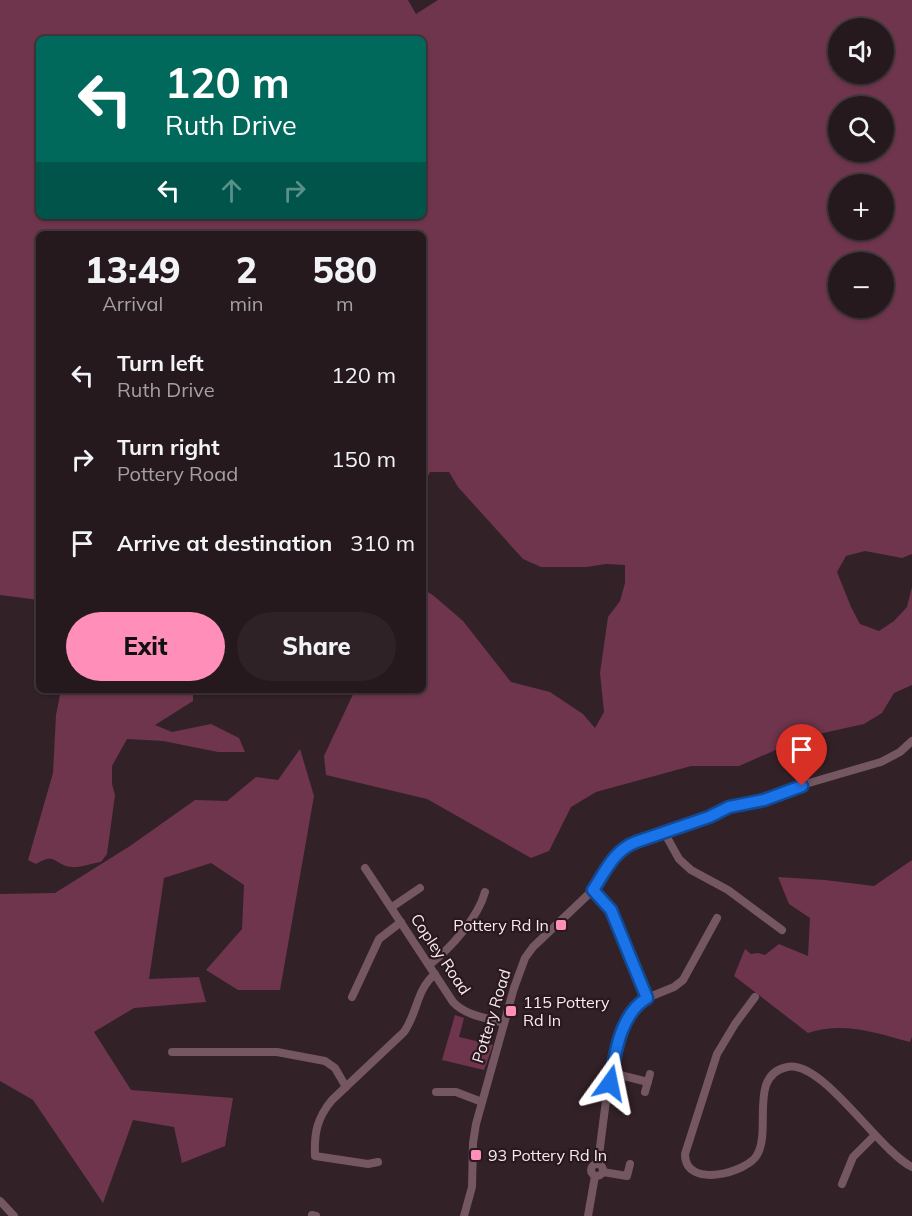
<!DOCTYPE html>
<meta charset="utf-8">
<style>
:root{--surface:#26191e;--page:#2e2227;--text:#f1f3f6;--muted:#a4a0a4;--line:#42383c;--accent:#ff8eb9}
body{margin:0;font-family:Mulish,sans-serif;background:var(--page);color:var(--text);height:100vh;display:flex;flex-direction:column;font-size:22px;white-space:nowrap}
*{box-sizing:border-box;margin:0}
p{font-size:20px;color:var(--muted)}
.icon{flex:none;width:33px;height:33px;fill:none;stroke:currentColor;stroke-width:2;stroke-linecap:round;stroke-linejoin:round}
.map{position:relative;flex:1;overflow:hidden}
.sheet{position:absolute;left:36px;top:231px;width:390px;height:462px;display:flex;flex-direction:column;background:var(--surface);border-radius:9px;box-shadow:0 2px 4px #0004,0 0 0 2px var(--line)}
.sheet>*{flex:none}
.hud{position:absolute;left:36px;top:36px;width:390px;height:183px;border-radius:9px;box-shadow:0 2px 4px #0004,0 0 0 2px var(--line);background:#00695c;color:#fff;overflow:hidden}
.buttons{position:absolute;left:828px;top:18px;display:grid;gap:12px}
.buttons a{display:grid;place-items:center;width:66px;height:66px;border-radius:50%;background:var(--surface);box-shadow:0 2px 4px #0004,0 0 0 2px var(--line);font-size:30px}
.pin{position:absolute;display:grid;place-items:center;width:51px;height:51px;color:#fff;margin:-62px -26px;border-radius:50% 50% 50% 0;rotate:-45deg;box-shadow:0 0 6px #0007}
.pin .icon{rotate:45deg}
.me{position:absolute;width:66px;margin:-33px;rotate:12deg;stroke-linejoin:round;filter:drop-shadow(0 0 4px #0008)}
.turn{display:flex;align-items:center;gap:21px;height:126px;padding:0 30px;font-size:27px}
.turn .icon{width:78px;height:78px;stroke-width:2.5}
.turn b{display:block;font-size:42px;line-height:51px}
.lanes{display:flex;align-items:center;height:57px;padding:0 30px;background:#0003;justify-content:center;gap:30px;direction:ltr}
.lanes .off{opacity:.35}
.eta{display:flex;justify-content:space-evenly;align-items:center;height:102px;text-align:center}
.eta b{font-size:36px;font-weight:800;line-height:42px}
.action{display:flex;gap:12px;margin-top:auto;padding:12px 30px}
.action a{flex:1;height:69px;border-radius:36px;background:var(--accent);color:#111;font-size:24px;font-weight:800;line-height:69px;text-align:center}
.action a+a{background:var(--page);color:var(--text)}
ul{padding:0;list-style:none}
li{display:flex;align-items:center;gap:18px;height:84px;padding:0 30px}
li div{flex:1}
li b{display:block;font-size:22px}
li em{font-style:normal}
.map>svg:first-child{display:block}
</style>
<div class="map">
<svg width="912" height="1216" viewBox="0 0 912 1216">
<rect width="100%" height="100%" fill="#332128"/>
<g fill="#6e354c" fill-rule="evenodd">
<path d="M0,0H408L416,14L438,0H912V554L902,558L865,551L846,556L837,572L851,607L860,624L879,631L894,621L907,607L912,587V685L894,693L882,713L864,724L805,737L739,766H691L596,792L571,807L549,851L531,858L427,799L326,775L324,756L355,690H423V589L434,596L463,621L511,682L550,692L583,714L595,728L604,712L600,673L608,617L620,601L625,583V565L606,564L586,567H541L523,559L458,487L449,472H430L423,486V234H39V600L0,595ZM884,28V74H838V28ZM39,39H423V216H39ZM884,106V152H838V106ZM884,184V230H838V184ZM884,262V308H838V262Z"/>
<path d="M61,690H193V701L155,725L172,732L211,724L239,738L245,752H218L163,741L127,739L112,766V784L115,795L107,854L101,862C92,863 80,868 72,867C55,866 56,851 36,864L28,860L53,773L56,715Z"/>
<polygon points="300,749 314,796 280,990 238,990 206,970 242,929 244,885 211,863 164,878 149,979 199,977 206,1002 134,1008 94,1032 131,1090 233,1098 225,1146 182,1163 174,1127 133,1120 103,1203 33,1100 0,1081 0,894 55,893 130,846 195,800 227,801 256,777 278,780"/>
<path d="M912,860V1037L910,1042C877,1033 842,1021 808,1033L734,976L745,949L751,954L758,953L765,955L779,944L808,956L810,918L789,904L778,877L825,880L874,886Z"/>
<polygon points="455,1015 464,1018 459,1037 493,1045 484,1070 442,1060"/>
</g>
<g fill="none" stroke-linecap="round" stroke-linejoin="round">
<g stroke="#745761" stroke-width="8">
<polyline points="664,832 679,859 691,870 728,890 782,930"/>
<path d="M365,868L453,1002C466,1016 487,1018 504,1023"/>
<path d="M593,890L611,910L647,998C640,1002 635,1006 630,1014C610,1046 603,1125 598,1164"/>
<polyline points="392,907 420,888"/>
<path d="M429,965C450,949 478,918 485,892"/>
<polyline points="352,997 379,939 401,922"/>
<path d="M755,997L735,1024L717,1054L685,1154C685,1190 748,1172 757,1155C772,1130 748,1075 787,1067C822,1059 878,1150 912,1167"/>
<polyline points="647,998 674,987 683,980 717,918"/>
<polyline points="172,1052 277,1052 325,1061 335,1068 346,1087"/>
<polyline points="612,1073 648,1082"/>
<polyline points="436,1092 456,1092 482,1102"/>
<polyline points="645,1092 650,1074"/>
<path d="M378,1162L368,1164L315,1156C314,1133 317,1118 332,1100L404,1032C418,1012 416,990 435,974"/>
<circle cx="597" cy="1170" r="6"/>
<polyline points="603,1172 627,1176 630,1164"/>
<polyline points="842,1184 853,1157 874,1136"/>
<polyline points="0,1201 14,1216"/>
<polyline points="312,1215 316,1216"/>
<polyline points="464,1216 472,1187 473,1143 476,1124 514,988 525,958 533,947 593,890 614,858 629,844 709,817 729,807 764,800 802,785 881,762 900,752 912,741"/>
<polyline points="588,1216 595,1176"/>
</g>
</g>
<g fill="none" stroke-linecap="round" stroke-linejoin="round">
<g stroke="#114b97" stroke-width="15">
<path id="route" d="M610,1083C615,1054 620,1014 647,998L611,910L593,890C605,872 614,850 636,842L709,817L729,807L764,800L802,786"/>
</g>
<use href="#route" stroke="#1a73e8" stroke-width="10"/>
</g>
<g fill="#ff8eb9" stroke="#29181e" stroke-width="2">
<rect x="555" y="919" width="12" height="12" rx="3"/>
<rect x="505" y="1005" width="12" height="12" rx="3"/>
<rect x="470" y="1149" width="12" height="12" rx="3"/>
</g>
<g text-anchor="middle" stroke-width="4.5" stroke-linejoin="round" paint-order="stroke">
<g font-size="16" fill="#f8ebef" stroke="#29181e" text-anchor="start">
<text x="549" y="931" text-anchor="end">Pottery Rd In</text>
<text x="523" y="1008">115 Pottery<tspan x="523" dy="18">Rd In</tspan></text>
<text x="488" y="1161">93 Pottery Rd In</text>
</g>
<g font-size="16" fill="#f8ebef" stroke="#29181e">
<text transform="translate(441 954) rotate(56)" y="6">Copley Road</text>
<text transform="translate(491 1016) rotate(-73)" y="6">Pottery Road</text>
</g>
</g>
</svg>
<div class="buttons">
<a><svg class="icon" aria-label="sound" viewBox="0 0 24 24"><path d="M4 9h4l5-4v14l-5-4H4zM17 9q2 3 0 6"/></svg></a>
<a><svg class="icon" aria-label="search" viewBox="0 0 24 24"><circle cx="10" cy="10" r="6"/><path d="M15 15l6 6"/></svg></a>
<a>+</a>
<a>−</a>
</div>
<div class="pin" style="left:802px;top:786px;background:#d93025"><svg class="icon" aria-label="arrive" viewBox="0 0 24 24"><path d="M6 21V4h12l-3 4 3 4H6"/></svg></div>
<svg class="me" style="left:610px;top:1083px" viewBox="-20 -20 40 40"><path d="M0-17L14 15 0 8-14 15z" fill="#1a73e8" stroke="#fff" stroke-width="4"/></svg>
<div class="hud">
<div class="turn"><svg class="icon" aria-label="left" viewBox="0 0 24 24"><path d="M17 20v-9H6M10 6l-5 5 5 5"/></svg><div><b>120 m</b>Ruth Drive</div></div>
<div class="lanes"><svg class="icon" aria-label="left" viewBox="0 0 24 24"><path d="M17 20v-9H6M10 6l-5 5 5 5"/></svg><svg class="icon off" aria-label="ahead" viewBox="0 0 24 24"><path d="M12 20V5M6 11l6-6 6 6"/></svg><svg class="icon off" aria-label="right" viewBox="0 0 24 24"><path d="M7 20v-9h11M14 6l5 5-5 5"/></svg></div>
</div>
<section class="sheet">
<div class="eta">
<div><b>13:49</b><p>Arrival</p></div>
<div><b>2</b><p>min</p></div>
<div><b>580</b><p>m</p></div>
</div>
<ul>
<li><svg class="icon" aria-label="left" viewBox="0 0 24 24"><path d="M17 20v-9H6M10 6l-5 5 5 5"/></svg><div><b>Turn left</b><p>Ruth Drive</p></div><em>120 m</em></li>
<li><svg class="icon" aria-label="right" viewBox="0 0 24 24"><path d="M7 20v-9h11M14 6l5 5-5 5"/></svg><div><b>Turn right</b><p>Pottery Road</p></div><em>150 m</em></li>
<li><svg class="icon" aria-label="arrive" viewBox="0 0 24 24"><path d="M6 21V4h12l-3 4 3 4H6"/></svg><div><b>Arrive at destination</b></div><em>310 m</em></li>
</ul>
<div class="action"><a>Exit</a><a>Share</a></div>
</section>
</div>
